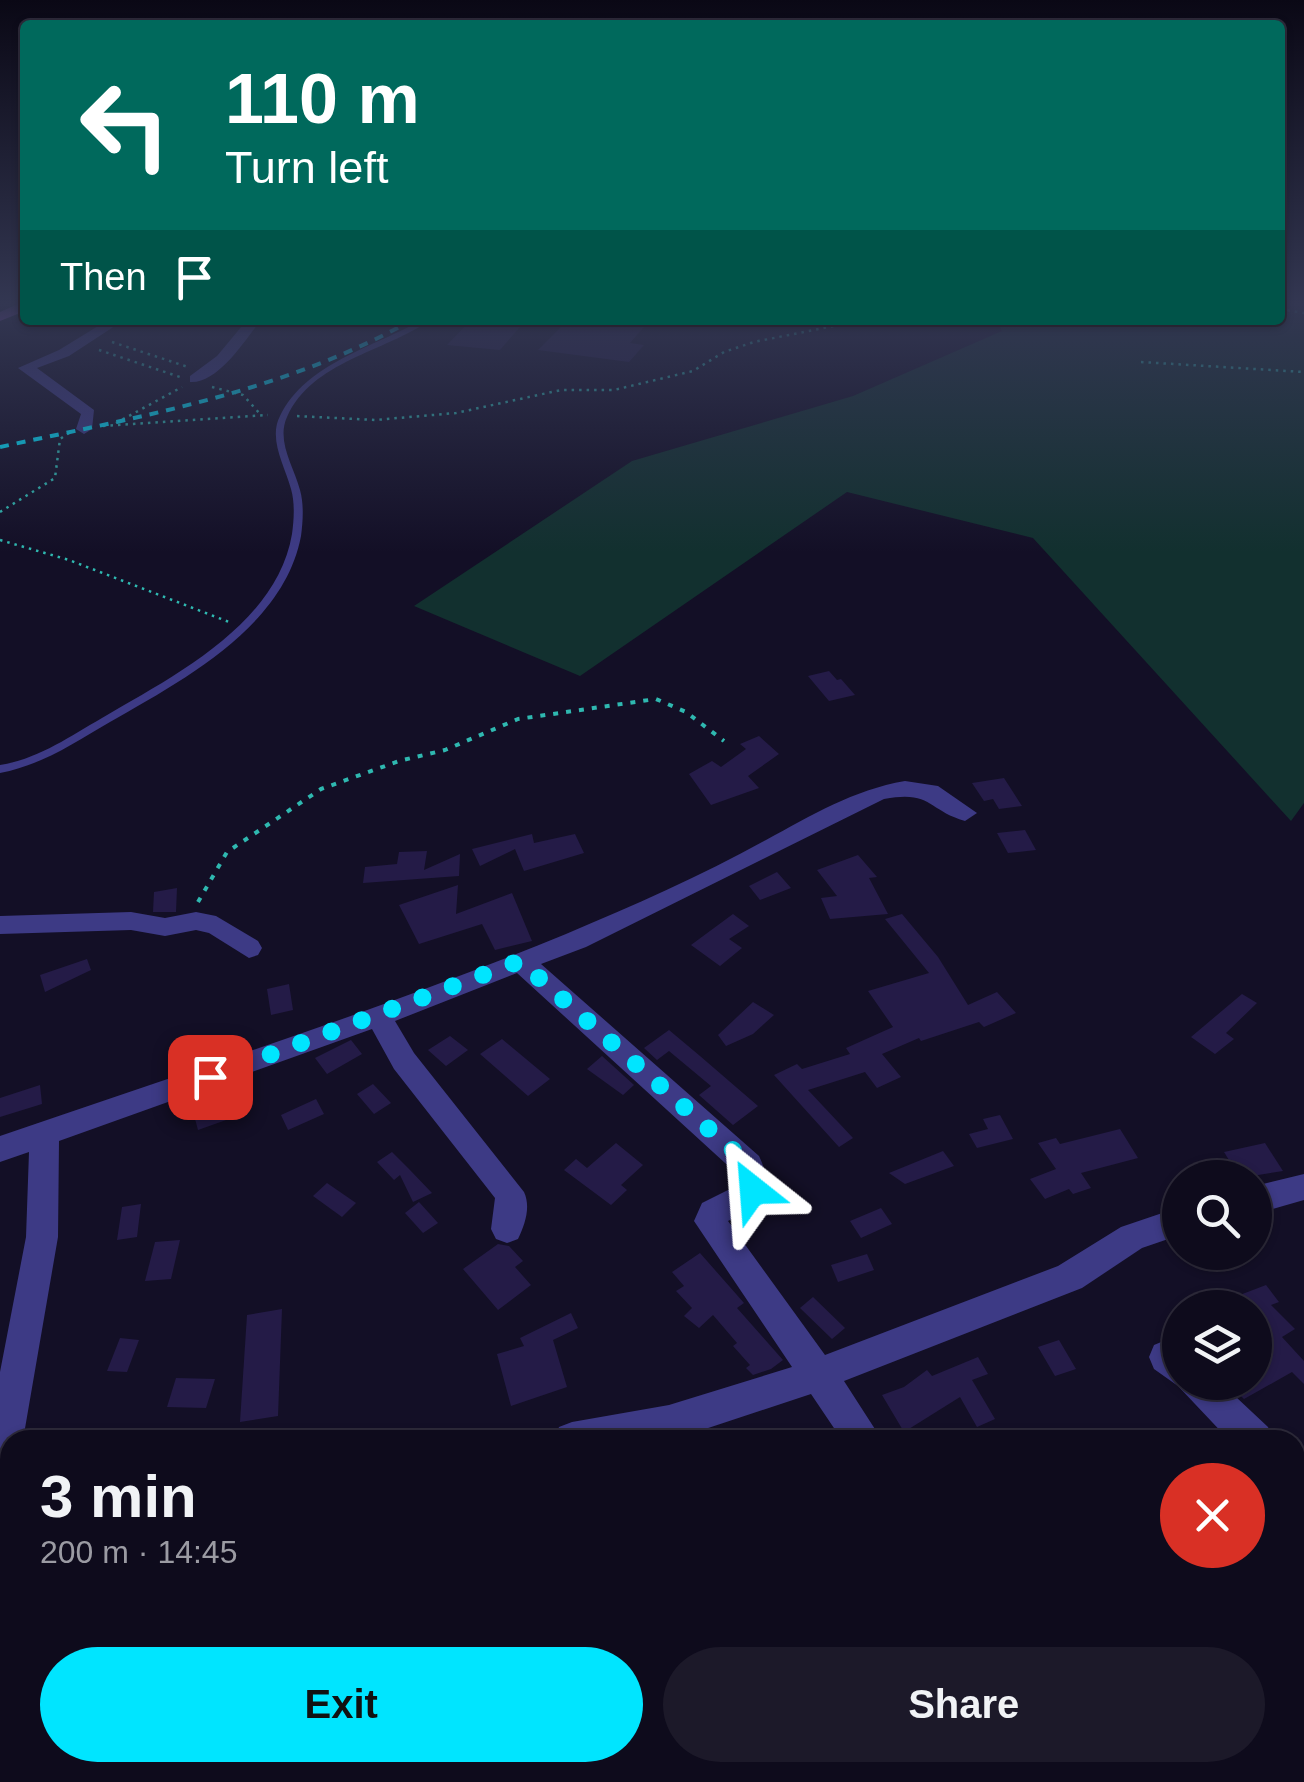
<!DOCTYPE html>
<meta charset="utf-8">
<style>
:root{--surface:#0e0b1c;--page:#1c1929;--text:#f1f3f6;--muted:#9b9ba3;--line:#2e2b3b;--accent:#00e5ff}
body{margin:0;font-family:Helvetica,sans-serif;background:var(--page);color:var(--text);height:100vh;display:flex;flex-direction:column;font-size:38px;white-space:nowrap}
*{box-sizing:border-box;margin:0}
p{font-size:32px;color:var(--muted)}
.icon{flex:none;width:55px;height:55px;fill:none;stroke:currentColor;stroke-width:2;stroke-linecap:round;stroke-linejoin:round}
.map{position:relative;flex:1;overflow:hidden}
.drawer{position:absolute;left:0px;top:1430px;width:1305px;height:352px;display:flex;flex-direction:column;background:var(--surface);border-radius:30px 30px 0 0;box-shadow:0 2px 8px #0004,0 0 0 2px var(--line)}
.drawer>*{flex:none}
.top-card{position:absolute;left:20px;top:20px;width:1265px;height:305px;border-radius:10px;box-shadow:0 2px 8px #0004,0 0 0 2px var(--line);background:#00695c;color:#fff;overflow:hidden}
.controls{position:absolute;left:1162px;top:1160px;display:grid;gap:20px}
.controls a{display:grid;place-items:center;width:110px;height:110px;border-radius:50%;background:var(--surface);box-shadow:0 2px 8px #0004,0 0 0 2px var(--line);font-size:50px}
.pin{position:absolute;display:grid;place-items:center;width:85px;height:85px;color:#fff;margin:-42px;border-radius:20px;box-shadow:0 5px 15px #0006}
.me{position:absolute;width:110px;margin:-55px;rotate:332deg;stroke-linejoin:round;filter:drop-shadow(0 0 8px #0008)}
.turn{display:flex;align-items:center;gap:35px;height:210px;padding:0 40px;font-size:45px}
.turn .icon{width:130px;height:130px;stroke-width:2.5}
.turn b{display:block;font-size:70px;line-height:85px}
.then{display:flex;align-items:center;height:95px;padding:0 40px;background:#0003;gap:20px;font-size:38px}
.round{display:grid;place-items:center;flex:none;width:105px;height:105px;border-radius:52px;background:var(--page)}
.head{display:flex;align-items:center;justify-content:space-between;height:170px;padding:0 40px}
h1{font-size:60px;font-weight:800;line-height:75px}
.action{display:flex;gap:20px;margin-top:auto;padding:20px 40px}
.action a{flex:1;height:115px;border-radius:60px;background:var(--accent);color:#111;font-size:40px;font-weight:800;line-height:115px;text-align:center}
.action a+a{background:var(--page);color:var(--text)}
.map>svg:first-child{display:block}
</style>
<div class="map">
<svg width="1304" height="1782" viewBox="0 0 1304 1782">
<rect width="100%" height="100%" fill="#130f26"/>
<polygon fill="#12302f" points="1280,303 1304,303 1304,803 1291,821 1033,538 847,492 580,676 414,606 632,461 853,396 1002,331 997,320 1280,320"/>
<g fill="#241b47">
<polygon points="471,320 526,320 500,350 447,345"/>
<polygon points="594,320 650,320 630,343 644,345 629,362 538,350 567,321 590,324"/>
<polygon points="829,671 837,680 841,679 855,695 829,701 808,676"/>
<polygon points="759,736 779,754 748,776 759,788 711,805 689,774 712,761 721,767 746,749 740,744"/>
<polygon points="1004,778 1022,806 999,809 993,799 984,801 972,783"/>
<polygon points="1025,830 1036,850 1008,853 997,833"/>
<polygon points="532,834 534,843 575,834 584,853 524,871 515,849 480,866 472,849"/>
<polygon points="427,851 424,870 460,854 459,876 363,883 365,867 397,864 399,852"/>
<polygon points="858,855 877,877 869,878 888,914 830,919 821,898 837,896 817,870"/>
<polygon points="777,872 791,888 760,900 749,886"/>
<polygon points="458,885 456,914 512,893 532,941 495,950 482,924 419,944 399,905"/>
<polygon points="177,888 176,912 153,912 154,892"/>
<polygon points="733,914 749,926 729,939 742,948 720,966 691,945"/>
<polygon points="902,914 938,957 968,1005 997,992 1016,1013 984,1027 979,1022 921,1041 919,1038 882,1054 901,1077 877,1088 865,1072 808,1090 853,1138 839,1147 774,1075 797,1064 802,1069 850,1054 846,1048 893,1027 868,991 929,973 885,919"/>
<polygon points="87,959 91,970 45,992 40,975"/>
<polygon points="289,984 293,1010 271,1015 267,989"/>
<polygon points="1242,994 1257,1003 1226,1033 1234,1039 1215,1054 1191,1037"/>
<polygon points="753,1002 774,1015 753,1034 726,1046 718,1035"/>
<polygon points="669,1030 700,1056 758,1106 733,1125 699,1095 711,1086 669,1051 657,1060 644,1048"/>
<polygon points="450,1036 468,1050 446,1066 428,1050"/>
<polygon points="502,1039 550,1079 528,1096 480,1054"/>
<polygon points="351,1040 362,1054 327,1074 315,1058"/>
<polygon points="602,1056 634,1085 623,1095 587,1069"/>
<polygon points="373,1084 391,1103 374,1114 357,1094"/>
<polygon points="40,1085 42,1104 0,1117 0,1098"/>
<polygon points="235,1089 243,1114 198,1130 191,1104"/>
<polygon points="316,1099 324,1114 288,1130 281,1115"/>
<polygon points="1000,1115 1013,1139 977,1148 969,1134 988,1129 983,1119"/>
<polygon points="1120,1129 1138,1158 1081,1173 1091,1188 1073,1194 1069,1189 1045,1199 1030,1179 1056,1169 1038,1143 1056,1138 1060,1144"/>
<polygon points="616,1143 643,1165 621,1185 627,1190 611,1205 564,1170 576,1159 587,1168"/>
<polygon points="1265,1143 1283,1171 1240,1178 1224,1152"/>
<polygon points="943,1151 954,1166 905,1184 889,1173"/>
<polygon points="392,1152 409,1169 432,1193 413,1202 400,1175 394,1180 377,1162"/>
<polygon points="327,1183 356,1203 342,1217 313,1196"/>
<polygon points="419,1202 438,1223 423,1233 405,1213"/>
<polygon points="141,1204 137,1237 117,1240 122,1207"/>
<polygon points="881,1208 892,1224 861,1238 850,1221"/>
<polygon points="180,1240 171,1279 145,1281 155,1242"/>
<polygon points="498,1244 509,1246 523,1261 515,1267 531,1285 498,1310 463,1269"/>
<polygon points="700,1253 744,1303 737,1308 783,1360 771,1369 753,1375 746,1368 750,1365 733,1346 737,1343 713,1315 699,1328 684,1316 692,1308 676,1291 684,1286 672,1272"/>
<polygon points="867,1254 874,1270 838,1282 831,1265"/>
<polygon points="1266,1285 1279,1302 1271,1305 1295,1329 1282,1337 1304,1361 1304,1384 1292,1372 1244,1399 1226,1382 1255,1382 1255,1308 1211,1306"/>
<polygon points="813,1297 845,1328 832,1339 800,1308"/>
<polygon points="282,1309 278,1416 240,1422 247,1315"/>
<polygon points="571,1313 578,1328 553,1340 567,1387 511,1406 497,1354 524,1346 520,1338"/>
<polygon points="120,1338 139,1340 127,1372 107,1371"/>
<polygon points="1059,1340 1076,1369 1055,1376 1038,1347"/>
<polygon points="978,1357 988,1374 972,1380 995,1419 977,1427 960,1397 904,1432 882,1395 904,1387 927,1370 932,1376"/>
<polygon points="176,1378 215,1379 206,1408 167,1407"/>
</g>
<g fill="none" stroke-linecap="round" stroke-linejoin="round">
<g stroke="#2fb8b0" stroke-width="2.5" stroke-dasharray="2.5 5" stroke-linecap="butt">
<polyline points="1280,309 1304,313"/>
<polyline points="112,342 188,367"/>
<polyline points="99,350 180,377"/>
<polyline points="1141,362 1304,372"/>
<polyline points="212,387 243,395 261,415"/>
<polyline points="297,416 375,420 456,413 561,390 614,390 693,371 724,352 754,342 863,320"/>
<polyline points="116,423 182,387"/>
<polyline points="103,426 268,415"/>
<polyline points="0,512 55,478 60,439 69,433"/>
<polyline points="0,540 69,560 229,622"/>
</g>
<polyline stroke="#2fb8b0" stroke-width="4" stroke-dasharray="5 8" stroke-linecap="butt" points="198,902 227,852 321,789 399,761 445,750 518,719 656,699 686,712 724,741"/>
<path fill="#3d3a85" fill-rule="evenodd" d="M422,320H430C385,352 312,361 287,417C276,441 294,467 300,490C304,504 303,521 301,536C284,627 183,680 110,722C74,743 42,765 0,773V765C38,759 69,737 102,718C174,676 277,624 292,534C294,519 295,503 291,489C285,466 268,439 280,416C306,363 374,347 422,320Z"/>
<g fill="#3d3a85" fill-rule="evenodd">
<polygon points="108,320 124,320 69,356 37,368 94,410 92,429 84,434 76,429 81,414 18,368 59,350"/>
<path d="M247,320H261C245,340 218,384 190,382V376L217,356Z"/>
<path d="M905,781L938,786L977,813L965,821C927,810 932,790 884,799L586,947L541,964L759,1156C775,1189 760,1207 728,1221L825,1355L1058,1266L1121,1227L1180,1207V1235L1142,1248L1082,1288L844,1381L882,1440H842L811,1394L672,1440H554L559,1427L572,1422L669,1405L792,1367L694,1221L702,1203L734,1187L736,1173L517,973L395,1021L414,1053L524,1192C531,1207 525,1224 518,1239L507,1243L496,1239L491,1229L495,1198L394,1069L372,1029L59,1141L58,1237L23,1440H10V1481L0,1485V1372L26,1237L29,1152L0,1162V1136C189,1071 382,1010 566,934C633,906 703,875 766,840C812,815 853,790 905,781Z"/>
<polygon points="131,912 165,918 196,912 216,916 258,941 262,948 258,955 249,958 209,933 196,930 165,936 131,930 0,934 0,916"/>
<polygon points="1304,1174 1304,1200 1255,1214 1255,1186"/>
<polygon points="1166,1340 1180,1347 1180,1382 1220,1382 1268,1427 1273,1440 1229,1440 1178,1386 1154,1369 1149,1357 1154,1345"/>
<polygon points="1295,1462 1304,1465 1304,1508 1295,1504"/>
<polygon points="10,1526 10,1564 0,1567 0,1529"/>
<polygon points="291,1772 333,1772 334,1782 290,1782"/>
<polygon points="796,1772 842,1772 846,1782 800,1782"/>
<polygon points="1120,1772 1172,1772 1176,1782 1124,1782"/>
</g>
<polygon fill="#c25bff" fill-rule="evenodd" points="20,303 25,303 25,311 0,321 0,312"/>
<path stroke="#00e5ff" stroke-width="4" stroke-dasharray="9 8" stroke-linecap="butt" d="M0,447C142,416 284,392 412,320"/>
</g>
<linearGradient id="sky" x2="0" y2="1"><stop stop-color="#0a0815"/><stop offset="0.55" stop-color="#333752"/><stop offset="1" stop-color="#333752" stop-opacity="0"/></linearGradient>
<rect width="1304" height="552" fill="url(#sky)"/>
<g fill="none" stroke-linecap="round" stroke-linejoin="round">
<polyline stroke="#00e5ff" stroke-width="18" stroke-dasharray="0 32.4" points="210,1077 520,961 736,1153 755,1178 753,1190"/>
</g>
</svg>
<div class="controls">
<a><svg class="icon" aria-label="search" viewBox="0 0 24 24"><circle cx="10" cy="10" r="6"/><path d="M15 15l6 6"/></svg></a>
<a><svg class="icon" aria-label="layers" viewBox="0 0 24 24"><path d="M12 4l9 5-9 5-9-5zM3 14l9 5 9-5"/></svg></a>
</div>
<div class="pin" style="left:210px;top:1077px;background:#d93025"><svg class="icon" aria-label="arrive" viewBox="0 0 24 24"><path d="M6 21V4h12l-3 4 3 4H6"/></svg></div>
<svg class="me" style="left:753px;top:1190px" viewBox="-20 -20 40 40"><path d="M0-17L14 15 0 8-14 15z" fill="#00e5ff" stroke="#fff" stroke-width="4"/></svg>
<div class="top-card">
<div class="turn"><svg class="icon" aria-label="left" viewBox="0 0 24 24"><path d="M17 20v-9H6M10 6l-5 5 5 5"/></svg><div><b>110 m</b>Turn left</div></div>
<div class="then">Then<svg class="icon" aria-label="arrive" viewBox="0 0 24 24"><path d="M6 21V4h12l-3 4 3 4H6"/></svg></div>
</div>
<section class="drawer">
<div class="head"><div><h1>3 min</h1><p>200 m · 14:45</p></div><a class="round" style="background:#d93025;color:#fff"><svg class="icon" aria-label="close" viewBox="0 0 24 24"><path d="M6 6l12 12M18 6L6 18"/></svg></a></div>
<div class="action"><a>Exit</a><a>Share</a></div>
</section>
</div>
